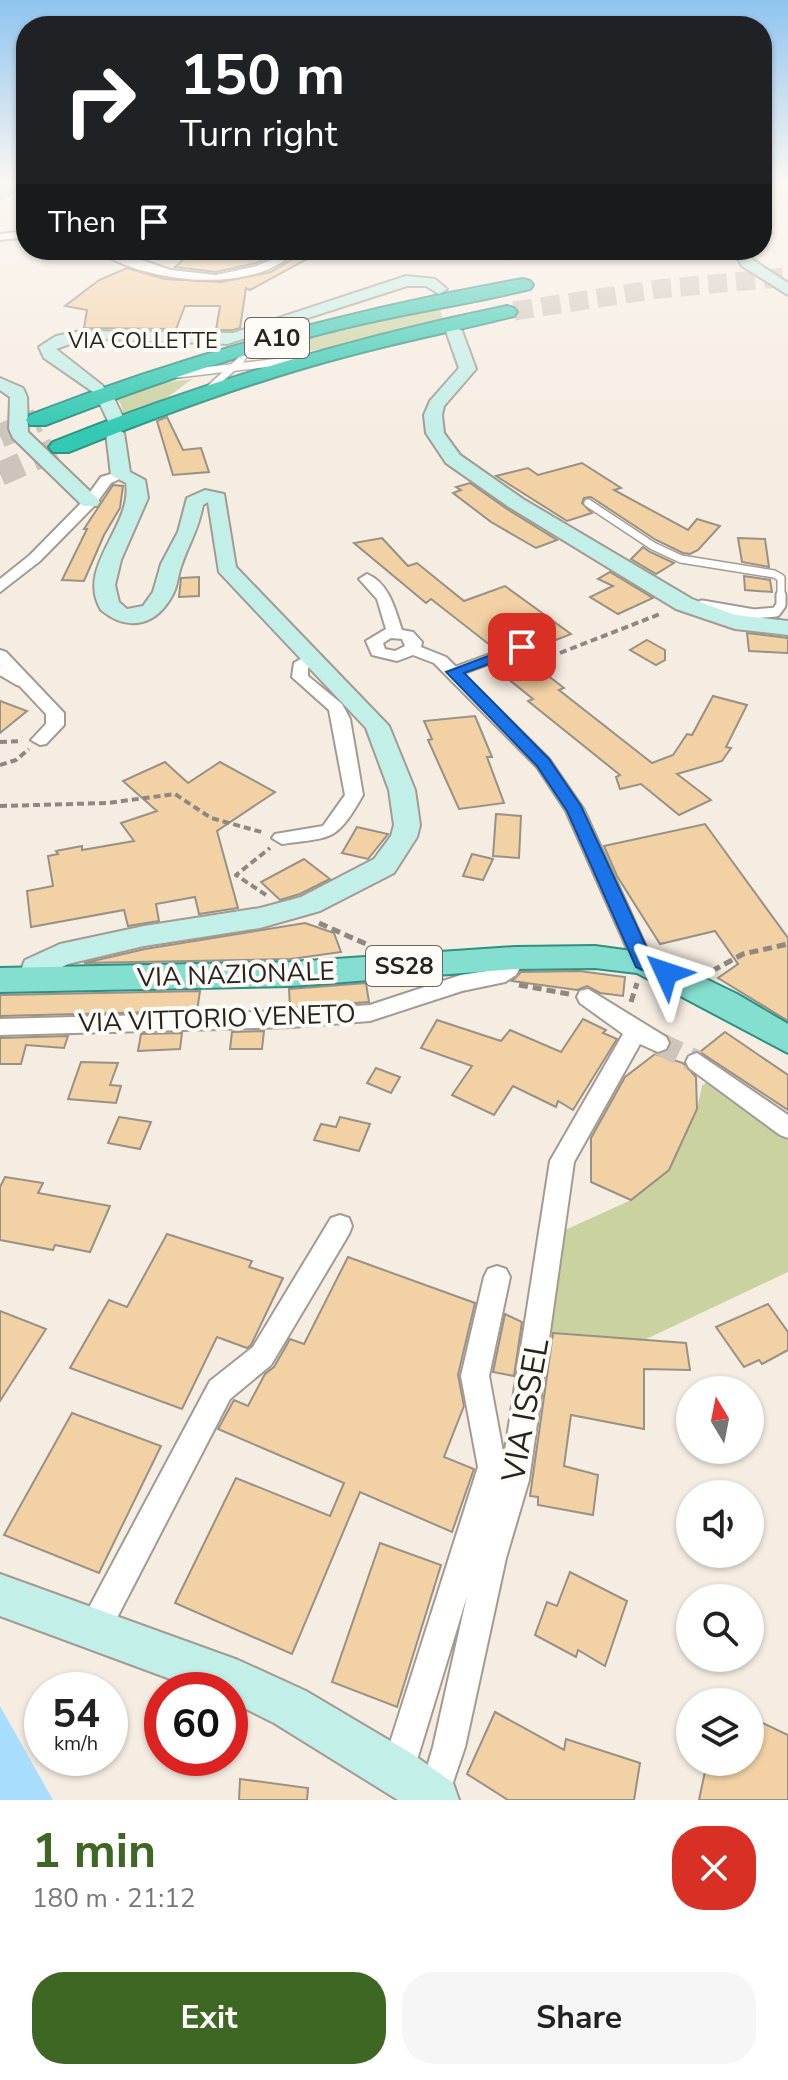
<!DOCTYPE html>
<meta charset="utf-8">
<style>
:root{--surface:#fff;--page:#f6f6f6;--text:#222;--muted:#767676;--accent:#3e6723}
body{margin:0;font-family:"Nunito Sans",sans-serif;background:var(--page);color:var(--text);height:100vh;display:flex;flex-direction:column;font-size:30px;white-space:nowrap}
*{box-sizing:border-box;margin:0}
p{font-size:26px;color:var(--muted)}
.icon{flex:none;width:44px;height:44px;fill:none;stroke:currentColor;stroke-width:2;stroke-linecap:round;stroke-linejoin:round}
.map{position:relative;height:1800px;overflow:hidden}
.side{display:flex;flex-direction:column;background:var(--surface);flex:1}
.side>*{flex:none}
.hud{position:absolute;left:16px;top:16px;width:756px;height:244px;border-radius:32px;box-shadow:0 2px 6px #0004;background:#202124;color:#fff;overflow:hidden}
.needle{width:52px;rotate:350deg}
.controls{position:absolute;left:676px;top:1376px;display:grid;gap:16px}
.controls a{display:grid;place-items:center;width:88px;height:88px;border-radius:50%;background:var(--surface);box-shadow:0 2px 6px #0004;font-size:40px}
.speed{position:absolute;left:24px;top:1672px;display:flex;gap:16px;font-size:40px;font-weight:700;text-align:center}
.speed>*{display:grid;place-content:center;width:104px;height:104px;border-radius:50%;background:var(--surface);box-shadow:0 2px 6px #0004;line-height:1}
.speed small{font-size:20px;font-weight:400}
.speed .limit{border:12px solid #d22;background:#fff;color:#111}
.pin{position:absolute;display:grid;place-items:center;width:68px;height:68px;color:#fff;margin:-34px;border-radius:16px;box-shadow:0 4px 12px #0006}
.me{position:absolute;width:88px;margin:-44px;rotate:312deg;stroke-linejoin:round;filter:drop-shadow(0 0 6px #0008)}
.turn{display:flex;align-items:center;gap:28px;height:168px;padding:0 32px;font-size:36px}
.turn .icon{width:104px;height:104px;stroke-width:2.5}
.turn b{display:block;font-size:56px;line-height:68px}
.then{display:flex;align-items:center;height:76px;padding:0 32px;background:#0003;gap:16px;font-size:30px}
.round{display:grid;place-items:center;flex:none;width:84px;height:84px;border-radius:32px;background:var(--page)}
.headline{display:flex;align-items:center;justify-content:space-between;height:136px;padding:0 32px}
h1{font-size:48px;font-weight:700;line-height:60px;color:var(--accent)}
.primary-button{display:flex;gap:16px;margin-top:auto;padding:16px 32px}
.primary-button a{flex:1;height:92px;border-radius:32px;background:var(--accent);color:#fff;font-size:32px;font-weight:700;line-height:92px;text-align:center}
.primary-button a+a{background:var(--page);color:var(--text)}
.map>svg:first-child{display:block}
</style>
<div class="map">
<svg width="788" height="1800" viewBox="0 0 788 1800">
<rect width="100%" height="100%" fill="#f6ede2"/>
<g fill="#cad2a0">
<polygon points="439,303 443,320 329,348 259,358 274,344"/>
<polygon points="192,379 164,400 124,416 121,404 113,395 155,384"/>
<polygon points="710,1079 769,1121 788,1140 788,1272 642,1341 546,1333 563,1231 631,1200 669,1170 697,1109 702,1086"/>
</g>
<polygon fill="#a9ddfd" points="0,1706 53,1800 0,1800"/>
<g fill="#f2d1a4" stroke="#989186" stroke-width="2">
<polygon points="209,250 269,250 280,253 256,263 216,272 175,267 184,259 208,259"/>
<polygon points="291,255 307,259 250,290 246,288 240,328 233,330 216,330 220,306 185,306 176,329 84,328 87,310 65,306 99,280 127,268 165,279 221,282 271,272 291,260"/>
<polygon points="167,417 183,450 201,448 209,472 173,475 157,421"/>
<polygon points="582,463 621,488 614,490 688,530 697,519 720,526 698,550 690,554 683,553 656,540 591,497 584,498 582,503 592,513 567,521 496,476 528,468 538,475"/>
<polygon points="470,483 507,509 557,540 536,548 491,522 453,493 461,490 456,487"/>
<polygon points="113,485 123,486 120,508 104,535 84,581 62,580 87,529 84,529"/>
<polygon points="382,538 408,566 417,563 464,601 505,586 571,634 536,648 522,640 495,649 431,599 426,603 354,543"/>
<polygon points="738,538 765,539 769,567 742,562"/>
<polygon points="643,547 650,552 674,563 656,574 631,559"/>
<polygon points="610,572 653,598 618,614 590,597 613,586 598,579"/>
<polygon points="744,576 770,580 772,592 745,590"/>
<polygon points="199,577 199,596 179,597 181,578"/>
<polygon points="747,633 788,638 788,653 749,651"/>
<polygon points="647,640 665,650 665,660 656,665 630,650"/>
<polygon points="521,655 564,688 559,690 652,763 673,755 687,734 692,735 713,696 747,705 726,747 731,748 722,761 677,774 711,800 679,815 641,784 620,789 616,777 620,775 528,701 533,699 492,666"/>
<polygon points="0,701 27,711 0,733"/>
<polygon points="475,716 492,757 487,757 504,803 459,809 428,740 432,739 424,721"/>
<polygon points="165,762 188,783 220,762 275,792 217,831 238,908 199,914 195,897 156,904 159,921 128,926 124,910 31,927 27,891 53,886 48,856 58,854 56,851 82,846 82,850 134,841 121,823 157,811 123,781"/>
<polygon points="496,814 521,816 519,858 493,856"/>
<polygon points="705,824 788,938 788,1021 718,978 738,964 715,931 660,944 617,876 604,846"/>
<polygon points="357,827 388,834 368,859 342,853"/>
<polygon points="472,854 493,859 483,880 463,876"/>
<polygon points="304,859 330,879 300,894 280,900 261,882"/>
<polygon points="305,923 334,933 341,952 291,959 84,963 145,949"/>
<polygon points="579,971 625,977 623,996 600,993 587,986 577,990 512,981 521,972"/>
<polygon points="366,983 369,1002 290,1008 289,989"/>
<polygon points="200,991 197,1011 0,1016 0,995"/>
<polygon points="583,1019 606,1030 603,1033 617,1039 573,1110 558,1101 556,1107 513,1086 494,1115 452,1095 472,1066 421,1048 437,1020 501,1041 510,1030 561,1052"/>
<polygon points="264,1031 262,1049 230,1049 232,1032"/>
<polygon points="725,1032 788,1075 788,1110 700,1052"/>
<polygon points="182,1033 180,1049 138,1051 141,1034"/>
<polygon points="68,1036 64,1048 26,1045 21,1064 0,1064 0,1038"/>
<polygon points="655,1054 683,1063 696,1077 697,1109 669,1170 631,1200 591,1182 591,1138 625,1077"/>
<polygon points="81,1062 118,1063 110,1085 121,1086 116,1103 68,1099"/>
<polygon points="376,1068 400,1077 391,1093 367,1083"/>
<polygon points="119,1117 151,1122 140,1149 108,1143"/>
<polygon points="340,1117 370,1124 359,1151 314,1140 321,1124 336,1127"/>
<polygon points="5,1177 43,1183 38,1193 110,1206 90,1252 55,1245 53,1250 0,1240 0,1187"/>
<polygon points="167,1234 252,1261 249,1267 283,1278 251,1345 247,1348 217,1337 182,1409 70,1368 109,1300 127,1307"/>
<polygon points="348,1257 475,1303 458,1375 464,1406 444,1457 474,1469 452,1532 360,1492 292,1654 175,1603 236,1478 330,1516 344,1483 218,1429 234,1400 248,1406 265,1374 274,1367 290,1339 304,1344"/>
<polygon points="768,1304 788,1332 788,1350 762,1364 759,1360 744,1367 716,1327"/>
<polygon points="0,1311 46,1329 0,1401"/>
<polygon points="505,1314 522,1322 514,1376 493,1372"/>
<polygon points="553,1333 686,1343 690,1370 644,1369 644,1429 571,1415 564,1466 598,1475 593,1515 538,1505 538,1497 530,1496"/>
<polygon points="72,1413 161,1446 99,1573 4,1535"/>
<polygon points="380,1543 441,1565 397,1707 332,1682"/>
<polygon points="570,1572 627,1601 605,1666 578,1650 576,1657 535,1635 547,1602 557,1606"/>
<polygon points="495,1712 564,1750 566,1739 640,1763 634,1800 508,1800 467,1774"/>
<polygon points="750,1717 788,1735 788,1800 699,1800 707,1762 750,1762"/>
<polygon points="240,1779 308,1788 307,1800 239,1800"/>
</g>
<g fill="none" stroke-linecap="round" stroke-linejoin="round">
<polyline stroke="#cdc5bb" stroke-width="23" stroke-dasharray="23 11" stroke-linecap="butt" points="658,1043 697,1062"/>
<polyline stroke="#cdc5bb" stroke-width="19" stroke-dasharray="19 9" stroke-linecap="butt" points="514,311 658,289 788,277"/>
<g stroke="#cdc5bb" stroke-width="24" stroke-dasharray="24 12" stroke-linecap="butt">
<polyline points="0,436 38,420"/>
<polyline points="0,474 61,447"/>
</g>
<g stroke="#a39b91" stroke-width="7">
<g id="lane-far2">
<polyline points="238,362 256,346"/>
<polyline points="279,362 297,360"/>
</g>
</g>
<g stroke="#a39b91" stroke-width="10">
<g id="lane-far1">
<polyline points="178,374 296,360"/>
<polyline points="207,391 241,360"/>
<polyline points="588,503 653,546 681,559 774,574 781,578 781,597"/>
</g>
</g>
<g stroke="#a39b91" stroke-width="13">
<g id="lane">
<polyline points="702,605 754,614 776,612 781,605 781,595"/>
<polyline points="0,670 19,681"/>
<polyline points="454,672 522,647 540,659 546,659"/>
</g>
</g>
<g stroke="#a39b91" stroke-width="4">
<g id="street">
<polygon points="26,231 26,237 0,240 0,234"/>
<path d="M97,250H111L171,270L216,275L257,266L284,254L289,257C244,294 142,282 97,250Z"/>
<polygon points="121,471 128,475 111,483 95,505 40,561 0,592 0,579 30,555 85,499 101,477"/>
<path d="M367,574C389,583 395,609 402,630L413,632L422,642L421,647L446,657L549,759L584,810L653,962L650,967H636L633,962L566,811L537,767L434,663L413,655L397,661L372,655L366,641L386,629L377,599L359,579ZM391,638L402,639L405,646L395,651L385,649L383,643Z"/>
<polygon points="0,650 6,652 64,713 64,725 46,744 40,745 31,740 46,724 46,714 0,665"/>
<path d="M312,652L320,657L308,668V676L342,704L350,719L363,795C336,842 333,837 282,844L272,838L275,834L323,826L345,795L329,710L292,677L294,663Z"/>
<polygon points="515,950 522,953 525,958 516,975 505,982 462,991 370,1021 291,1027 0,1035 0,1019 291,1011 370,1005 461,975 493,970 501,965 508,953"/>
<polygon points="588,989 666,1037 669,1043 666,1049 658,1052 640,1044 574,1162 529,1480 506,1558 465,1747 447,1800 417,1800 433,1747 467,1596 410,1783 398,1788 386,1783 381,1771 478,1467 461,1376 484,1277 488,1269 497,1266 506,1269 510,1277 489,1376 504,1457 550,1161 623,1034 580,1003 577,997 580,991"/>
<polygon points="697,1053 788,1115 788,1138 780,1135 689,1068 686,1062 689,1056"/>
<polygon points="340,1215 349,1218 352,1226 349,1234 271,1365 230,1399 106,1639 95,1643 84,1639 80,1628 84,1617 210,1381 253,1347 331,1218"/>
</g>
</g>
<g stroke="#a39b91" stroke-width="4">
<g id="secondary">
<polygon points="16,180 26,180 26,185 0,198 0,189"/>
<polygon points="733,250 747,250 753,260 788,283 788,295 742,266"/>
<polygon points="406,276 435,279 447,289 439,294 426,286 407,286 227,344 103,339 81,340 56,349 102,385 105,389 102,393 96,394 44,358 39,347 56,336 81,331 233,333"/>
<polygon points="454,326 462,331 476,369 444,406 442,415 444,433 460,455 523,499 692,599 735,615 788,621 788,635 735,629 676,609 509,507 446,463 426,433 424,415 430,401 459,368 446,331"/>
<polygon points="0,378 23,388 27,397 28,432 97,498 100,502 97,506 83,506 13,438 9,429 10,397 0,390"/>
<polygon points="107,395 113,396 123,417 120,421 114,422 108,421 98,400"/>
<path d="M115,428L124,433L130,472L145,480L148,498L121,560L115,585L119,602L127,609L143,606L153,592L161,564L178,532L187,498L205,490L224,494L236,567L389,726L415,790L420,825L417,837L394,873L320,911L260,928L144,946L68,964L48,974L42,988L32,991L22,988L17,980L25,960L60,944L144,926L260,908L301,897L374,859L391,836L394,825L389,790L366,728L219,572L208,502L203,505C198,531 190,541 182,564C178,573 178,585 173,594C157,625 129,633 101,610C75,567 133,526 126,483L111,475L106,433Z"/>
<polygon points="0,1574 238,1660 306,1691 414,1755 453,1783 459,1800 398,1800 274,1723 230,1701 230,1690 200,1690 0,1616"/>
</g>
</g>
<g stroke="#2f8f80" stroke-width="4">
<polygon id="primary" points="595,946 654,954 737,994 788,1024 788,1053 637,973 595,968 515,969 291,986 0,992 0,968 291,962 515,947"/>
</g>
<g stroke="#2f8f80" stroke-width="4">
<g id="highway">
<path d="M523,279L530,281L533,285L530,289C468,304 405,313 344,328C242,353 143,387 46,425H30L26,420L30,415C190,353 354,309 523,279Z"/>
<path d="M507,306L514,308L517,312L514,316C459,330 402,341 347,356C252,381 160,415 69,452H53L49,447L53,442C201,383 351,338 507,306Z"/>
</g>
</g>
<g stroke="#8e8881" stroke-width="4" stroke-dasharray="7 4" stroke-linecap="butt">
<polyline points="560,653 660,614"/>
<polyline points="0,742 22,741"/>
<polyline points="0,765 16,760 29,749"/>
<polyline points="0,806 108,803 175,794 211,818 265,833"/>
<polyline points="266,895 236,875 270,848"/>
</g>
<g stroke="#8e8881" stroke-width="5" stroke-dasharray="9 5" stroke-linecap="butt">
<polyline points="319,923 366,944"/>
<polyline points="712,971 743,954 788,944"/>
<polyline points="519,985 569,994"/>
<polyline points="631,1002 637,983"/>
</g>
<use href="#lane-far2" stroke="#fff" stroke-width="5"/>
<use href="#lane-far1" stroke="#fff" stroke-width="7"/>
<use href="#lane" stroke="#fff" stroke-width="9"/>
<use href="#street" fill="#fff" fill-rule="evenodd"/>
<use href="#secondary" fill="#c2efe8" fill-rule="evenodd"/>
<use href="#primary" fill="#85dfd1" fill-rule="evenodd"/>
<use href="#highway" fill="#33c9b3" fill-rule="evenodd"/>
</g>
<linearGradient id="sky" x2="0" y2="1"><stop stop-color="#8fc4f0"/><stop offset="0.42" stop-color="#fbf7f2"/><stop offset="1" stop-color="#fbf7f2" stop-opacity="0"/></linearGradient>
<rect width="788" height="432" fill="url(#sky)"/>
<polygon fill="#1a73e8" stroke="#114b97" stroke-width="2" points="522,643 529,647 527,650 464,673 549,759 581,806 651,957 672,968 675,973 672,978 659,978 636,967 567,811 537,766 446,672"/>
<g text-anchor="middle" stroke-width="8" stroke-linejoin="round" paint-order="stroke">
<g font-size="22" fill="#272420" stroke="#fffbf6">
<text x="143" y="348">VIA COLLETTE</text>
</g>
<g fill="#fffbf6" stroke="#686460" stroke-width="2">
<rect x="245" y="318" width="64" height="40" rx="6"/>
<rect x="366" y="946" width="76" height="40" rx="6"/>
</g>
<g font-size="24" font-weight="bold" fill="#272420">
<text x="277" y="346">A10</text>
<text x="404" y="974">SS28</text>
</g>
<g font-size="26" fill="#272420" stroke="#fffbf6">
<text transform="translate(236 974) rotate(-2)" y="9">VIA NAZIONALE</text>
<text transform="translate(217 1018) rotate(-2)" y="9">VIA VITTORIO VENETO</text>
</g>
<g font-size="32" fill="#272420" stroke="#fffbf6">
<text transform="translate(525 1410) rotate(-80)" y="11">VIA ISSEL</text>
</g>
</g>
</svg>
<div class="controls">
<a><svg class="needle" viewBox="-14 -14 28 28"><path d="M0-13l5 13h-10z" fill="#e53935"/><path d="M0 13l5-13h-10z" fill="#767676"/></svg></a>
<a><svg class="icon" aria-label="sound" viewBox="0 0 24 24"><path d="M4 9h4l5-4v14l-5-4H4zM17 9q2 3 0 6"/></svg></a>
<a><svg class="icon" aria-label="search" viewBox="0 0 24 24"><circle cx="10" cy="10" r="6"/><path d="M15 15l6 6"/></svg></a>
<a><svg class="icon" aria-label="layers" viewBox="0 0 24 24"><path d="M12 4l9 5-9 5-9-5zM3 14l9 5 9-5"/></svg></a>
</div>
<div class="speed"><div>54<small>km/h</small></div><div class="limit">60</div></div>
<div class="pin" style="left:522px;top:647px;background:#d93025"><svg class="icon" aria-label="arrive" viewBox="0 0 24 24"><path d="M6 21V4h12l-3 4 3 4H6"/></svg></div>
<svg class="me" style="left:666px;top:973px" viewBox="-20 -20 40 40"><path d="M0-17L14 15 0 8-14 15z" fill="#1a73e8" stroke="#fff" stroke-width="4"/></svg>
<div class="hud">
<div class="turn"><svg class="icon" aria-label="right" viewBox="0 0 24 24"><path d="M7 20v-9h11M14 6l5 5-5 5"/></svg><div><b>150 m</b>Turn right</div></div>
<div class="then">Then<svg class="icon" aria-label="arrive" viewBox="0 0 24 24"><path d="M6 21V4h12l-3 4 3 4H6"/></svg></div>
</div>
</div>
<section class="side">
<div class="headline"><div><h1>1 min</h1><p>180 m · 21:12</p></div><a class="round" style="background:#d93025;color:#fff"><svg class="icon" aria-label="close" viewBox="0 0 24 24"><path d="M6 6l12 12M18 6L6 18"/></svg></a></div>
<div class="primary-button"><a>Exit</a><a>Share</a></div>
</section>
